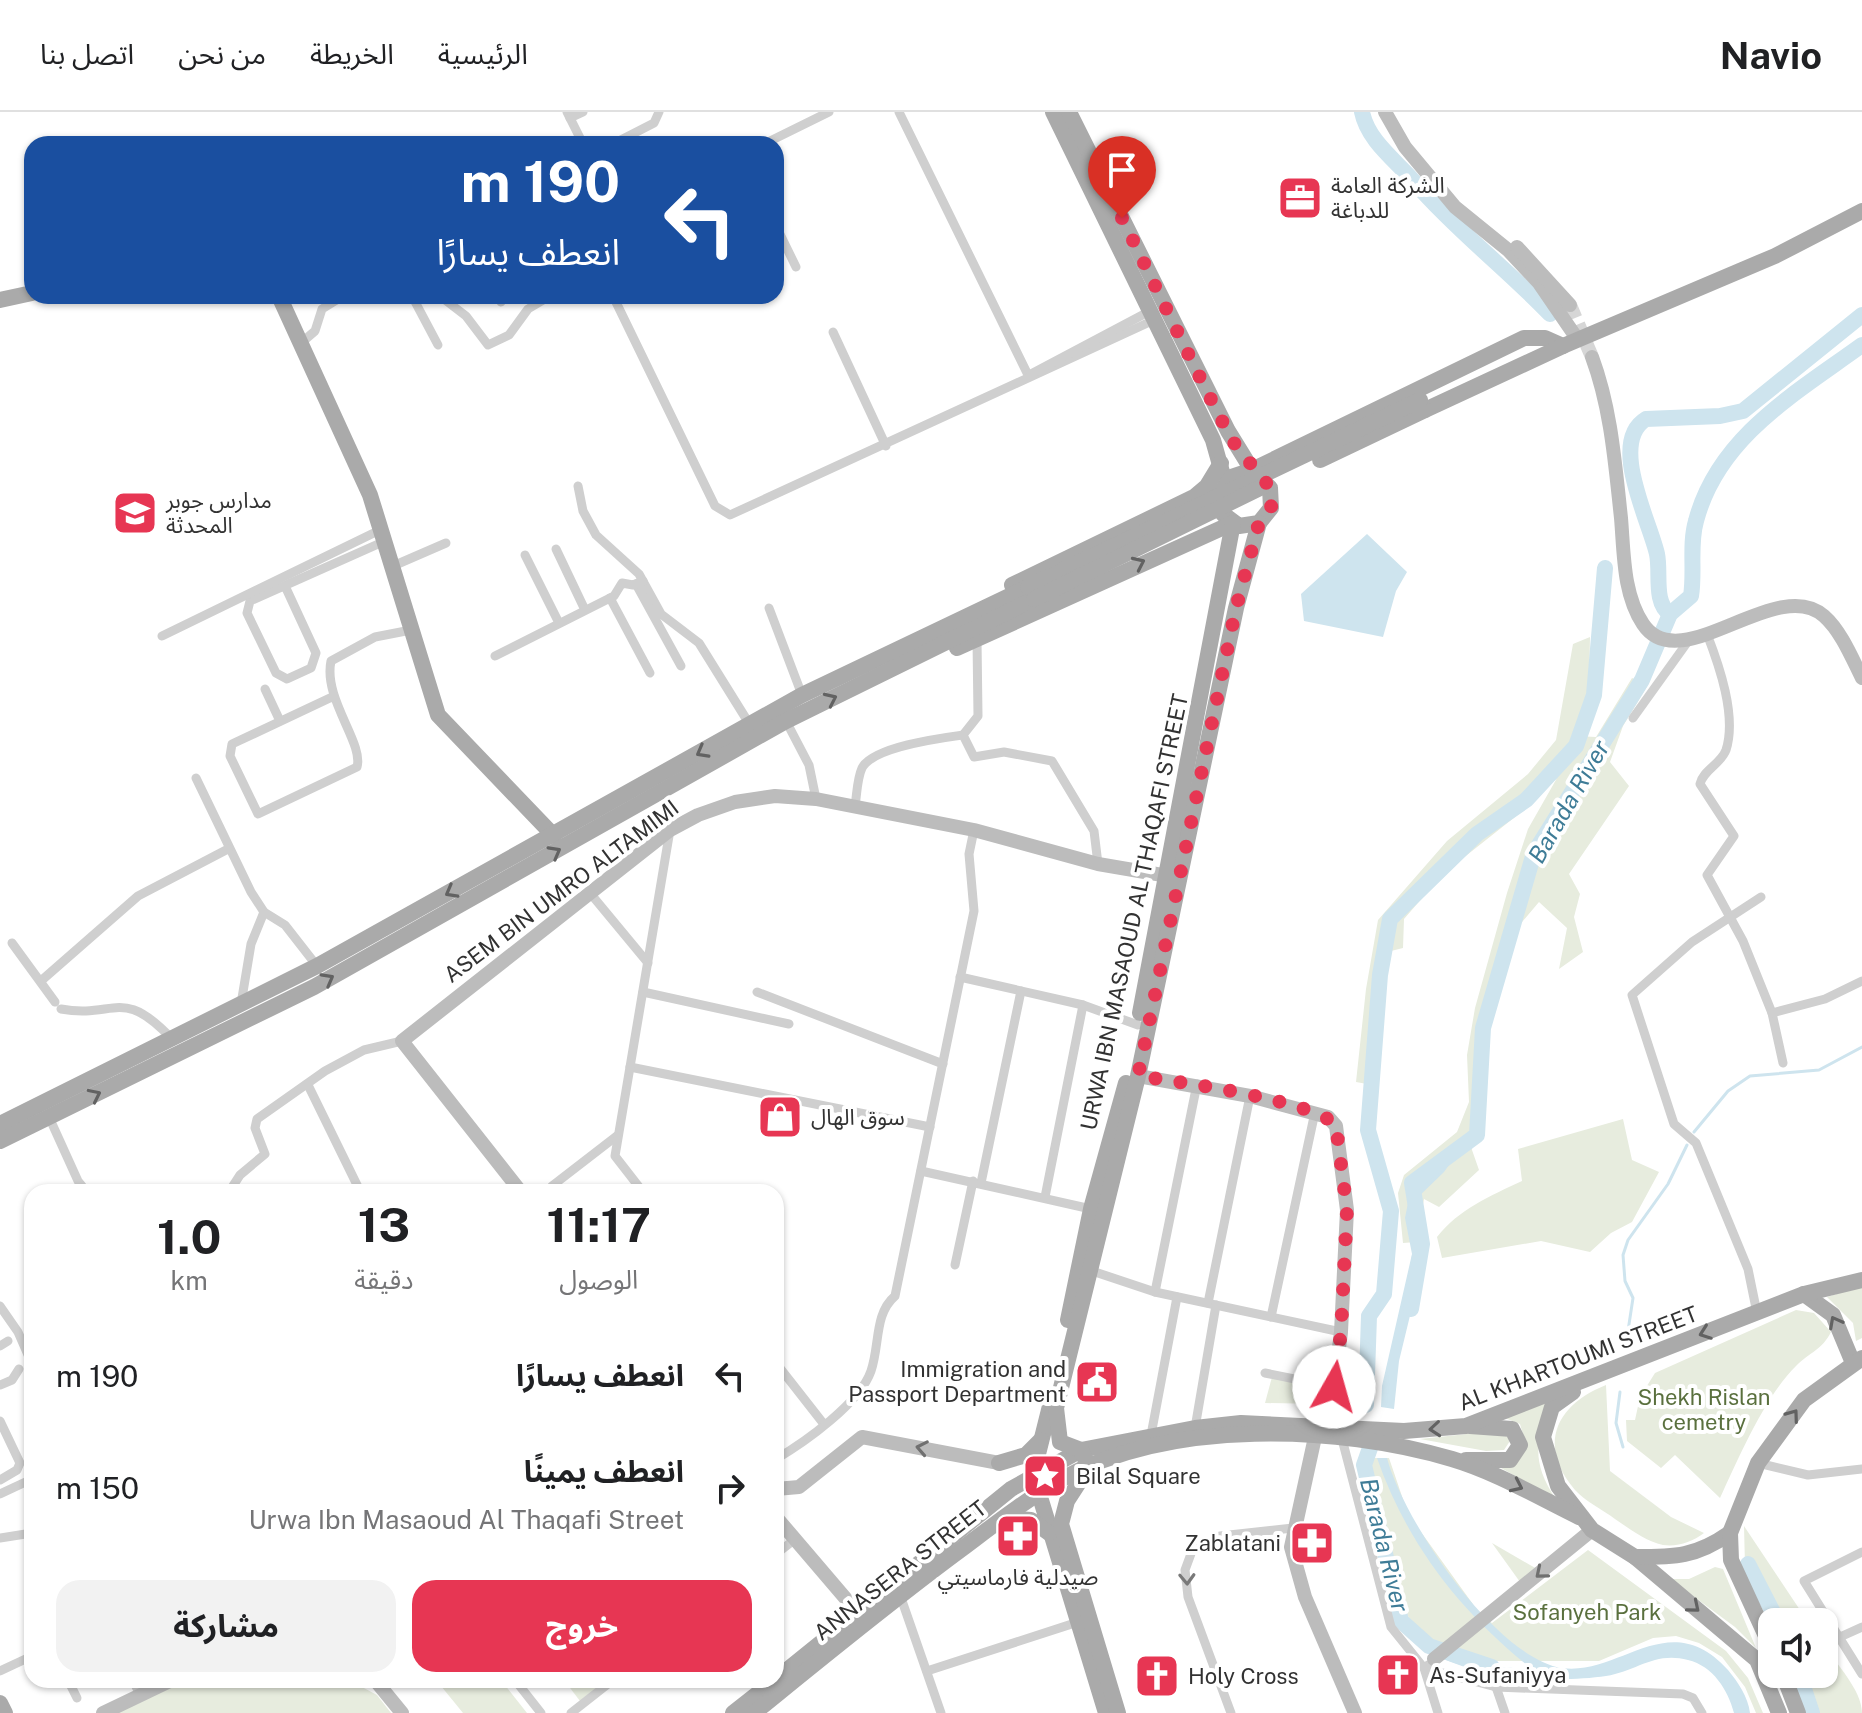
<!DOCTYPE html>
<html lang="ar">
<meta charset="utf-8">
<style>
:root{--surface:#fff;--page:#f2f2f2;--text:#202124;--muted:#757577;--line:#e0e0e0;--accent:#e73653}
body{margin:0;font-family:"Public Sans","Noto Sans Arabic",sans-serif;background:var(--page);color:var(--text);direction:rtl;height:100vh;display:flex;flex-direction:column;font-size:30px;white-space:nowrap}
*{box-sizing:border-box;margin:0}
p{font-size:26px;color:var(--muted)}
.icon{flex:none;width:44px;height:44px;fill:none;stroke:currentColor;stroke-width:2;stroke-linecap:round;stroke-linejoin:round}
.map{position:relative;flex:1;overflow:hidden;direction:ltr}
.panel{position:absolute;left:24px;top:1072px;width:760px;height:504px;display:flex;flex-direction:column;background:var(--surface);border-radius:24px;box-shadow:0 2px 6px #0004;direction:rtl}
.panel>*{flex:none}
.hud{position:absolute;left:24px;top:24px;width:760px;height:168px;border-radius:24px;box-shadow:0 2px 6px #0004;direction:rtl;background:#1a4fa0;color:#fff;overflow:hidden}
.fabs{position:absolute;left:1758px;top:1496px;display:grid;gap:16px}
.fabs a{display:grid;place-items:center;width:80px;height:80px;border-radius:16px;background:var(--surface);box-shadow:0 2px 6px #0004;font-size:40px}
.pin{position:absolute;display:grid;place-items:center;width:68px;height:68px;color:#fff;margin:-82px -34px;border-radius:50% 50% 50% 0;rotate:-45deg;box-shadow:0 0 8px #0007}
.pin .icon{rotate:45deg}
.me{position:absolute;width:88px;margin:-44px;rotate:7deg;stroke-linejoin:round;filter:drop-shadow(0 0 6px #0008)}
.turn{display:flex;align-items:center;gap:28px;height:168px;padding:0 32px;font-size:36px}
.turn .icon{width:104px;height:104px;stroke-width:2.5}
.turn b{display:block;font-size:56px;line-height:68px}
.eta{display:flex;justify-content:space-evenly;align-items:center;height:136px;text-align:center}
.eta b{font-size:48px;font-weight:700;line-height:56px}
.cta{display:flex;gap:16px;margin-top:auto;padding:16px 32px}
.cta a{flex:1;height:92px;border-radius:24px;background:var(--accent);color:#fff;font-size:32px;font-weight:700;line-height:92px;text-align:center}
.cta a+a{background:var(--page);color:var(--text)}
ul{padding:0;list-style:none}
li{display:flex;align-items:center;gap:24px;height:112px;padding:0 32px}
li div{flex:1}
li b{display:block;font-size:30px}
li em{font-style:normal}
header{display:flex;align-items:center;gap:48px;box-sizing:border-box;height:112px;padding:0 40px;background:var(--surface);border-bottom:2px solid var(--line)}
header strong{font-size:38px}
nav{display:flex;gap:44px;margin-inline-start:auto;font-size:28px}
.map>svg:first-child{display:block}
</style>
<header>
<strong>Navio</strong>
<nav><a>الرئيسية</a><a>الخريطة</a><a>من نحن</a><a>اتصل بنا</a></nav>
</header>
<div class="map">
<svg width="1862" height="1601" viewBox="0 0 1862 1601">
<rect width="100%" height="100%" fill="#fff"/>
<g fill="#e7ecde">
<polygon points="1590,525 1589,575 1576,624 1596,625 1632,566 1648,573 1623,614 1610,650 1629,674 1569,762 1580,782 1574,805 1583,840 1559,857 1567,816 1539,790 1517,816 1490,906 1488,952 1474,1012 1472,1038 1479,1058 1439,1095 1424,1087 1416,1130 1403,1131 1398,1081 1404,1063 1457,1020 1469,990 1467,943 1475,896 1507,781 1528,717 1557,666 1530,693 1443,762 1404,807 1403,836 1391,839 1385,868 1378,974 1356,970 1366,877 1378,808 1447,729 1528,662 1556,628 1573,532"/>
<path d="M1623,1007L1632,1048L1659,1060L1632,1110L1611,1121L1590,1140L1541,1129L1442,1146L1437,1125C1459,1097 1490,1084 1522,1069L1518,1037Z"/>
<polygon points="1862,1174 1862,1226 1856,1229 1853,1211 1827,1185"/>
<path d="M1796,1198L1814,1201L1831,1220C1822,1238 1810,1240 1796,1254C1765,1284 1738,1347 1720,1386L1675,1343L1661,1356L1627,1329L1626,1308H1635L1640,1285L1655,1261Z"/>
<polygon points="1272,1265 1320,1275 1320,1292 1265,1291"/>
<path d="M1606,1273L1610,1359L1671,1405L1704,1421C1692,1430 1678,1435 1663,1433C1645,1429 1630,1417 1615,1407C1603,1398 1585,1389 1575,1378C1536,1333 1557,1292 1606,1273Z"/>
<path d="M1554,1287C1536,1327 1530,1347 1555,1386L1501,1356L1527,1336L1520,1312L1505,1306Z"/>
<polygon points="1495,1319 1506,1322 1510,1329 1504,1338 1486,1339 1420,1327"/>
<polygon points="1364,1346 1389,1346 1408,1402 1480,1502 1492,1511 1588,1438 1726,1539 1748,1566 1763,1601 1756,1601 1745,1575 1722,1545 1699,1531 1676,1524 1653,1526 1599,1549 1481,1549 1441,1535 1420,1519 1402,1497"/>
<polygon points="1744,1414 1808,1510 1780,1510 1745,1454"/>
<polygon points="1492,1431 1537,1457 1520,1470"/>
<polygon points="1715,1455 1723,1457 1756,1536 1735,1515 1670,1467 1689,1467"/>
<path d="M1824,1533C1836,1552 1862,1578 1862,1601H1817L1804,1562H1824Z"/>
<polygon points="184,1568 349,1568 377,1583 391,1601 114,1601"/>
<polygon points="448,1568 501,1568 527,1601 463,1601 441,1574"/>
<polygon points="564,1568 606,1568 580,1589"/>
</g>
<g fill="#cee4ee">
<polygon points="1367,422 1407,460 1396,479 1383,525 1304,509 1301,482"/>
<polygon points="1464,1032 1444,1060 1415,1088 1422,1132 1415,1183 1399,1249 1394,1297 1381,1295 1382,1274 1412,1142 1405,1106 1412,1071"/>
<path d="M1377,1346H1387C1403,1407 1494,1545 1562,1556C1621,1564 1669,1493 1728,1558C1738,1570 1748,1585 1750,1601H1734C1728,1578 1713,1554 1688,1548C1655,1539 1637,1559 1606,1564C1544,1573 1417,1567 1392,1497L1364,1370V1353L1401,1509L1429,1534L1481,1554L1532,1557C1461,1501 1407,1432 1377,1346Z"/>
</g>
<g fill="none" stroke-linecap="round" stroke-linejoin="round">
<g stroke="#cee4ee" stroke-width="3">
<polyline points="1694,1020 1728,979 1750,964 1819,958 1862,935"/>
<polyline points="1626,1232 1633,1186 1625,1169 1623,1143 1628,1128 1668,1072 1687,1033"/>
<polyline points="1620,1280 1616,1311 1623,1335"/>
</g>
<g stroke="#cee4ee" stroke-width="16">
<path d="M1362,0C1368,30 1398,50 1417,73C1457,119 1507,157 1550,202"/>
<path d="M1670,502C1653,490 1661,461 1657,442C1650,410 1608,330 1646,307L1720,304L1743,299L1862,203"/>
<path d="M1411,1197L1422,1132L1412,1071L1477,1023L1483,916L1534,741L1642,568L1670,502L1691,484C1695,460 1689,433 1696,409C1718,325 1796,281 1862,233"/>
<polyline points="1366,1293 1369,1204 1384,1182 1391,1099 1368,1018 1380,863 1390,807 1477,722 1526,688 1576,634 1594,583 1605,456"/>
<polyline points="1370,1336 1364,1353 1401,1509 1429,1534 1492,1555"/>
<polyline points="1748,1452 1778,1510"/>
<polyline points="1799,1562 1812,1601"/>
</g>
<polyline stroke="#d6d6d6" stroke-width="14" stroke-dasharray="14 7" stroke-linecap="butt" points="1570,193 1592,245"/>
<g stroke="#cfcfcf" stroke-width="9">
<polyline points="567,0 583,32"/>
<polyline points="899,0 1029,265"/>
<polyline points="570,6 583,0"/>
<polyline points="613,32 654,11 659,0"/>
<polyline points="764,32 829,0"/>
<polyline points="776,114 796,155"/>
<polyline points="412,184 438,233"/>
<polyline points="440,184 466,204 488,233 509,223 528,197 550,184"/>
<polyline points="498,184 501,190"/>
<polyline points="613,184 715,394 730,403 1154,208"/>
<polyline points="833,220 886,334"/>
<polyline points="301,231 315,219 322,197 343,184"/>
<polyline points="1031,262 1150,199"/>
<polyline points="578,374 583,399 596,423 639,462 661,502 699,531 750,613"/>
<polyline points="556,437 585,498"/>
<polyline points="525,443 559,511"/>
<polyline points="393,454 446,431"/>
<polyline points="636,472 681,554"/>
<polyline points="285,474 316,541 311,556 287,567 276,561 247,501 250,489 385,429"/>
<polyline points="610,486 650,561"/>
<polyline points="769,496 802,583"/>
<path d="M1707,522C1719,553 1737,604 1726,638C1721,652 1703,658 1700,672L1734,724L1707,763L1743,829L1772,901L1783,951"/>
<polyline points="162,524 382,417"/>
<polyline points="977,528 978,604 963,623 974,645 1004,640 1052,649 1094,719 1098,752"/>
<polyline points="495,544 614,484 622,471 633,473 643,469"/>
<polyline points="265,577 280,609"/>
<path d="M332,585L232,632L230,644L258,702L357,655C364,631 323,587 331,549L375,525L411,518"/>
<polyline points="1633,606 1689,528"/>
<polyline points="786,609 809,653 816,687"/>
<polyline points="196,666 251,780 264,800 285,813 317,854"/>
<path d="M855,694C857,682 857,667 862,656C873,635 941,626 963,623"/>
<polyline points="590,781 648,851"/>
<polyline points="12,831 55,890"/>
<polyline points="960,865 1083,893 1138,913"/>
<polyline points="42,868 138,784 228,737"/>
<polyline points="643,880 789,912"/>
<polyline points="757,880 943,952"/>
<polyline points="241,892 251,832 264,800"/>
<path d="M61,897C116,907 121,873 172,927"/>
<polyline points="1772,901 1825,887 1862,869"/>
<polyline points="630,955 930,1015"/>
<polyline points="308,973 359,1077"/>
<polyline points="49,1005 78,1069 87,1080"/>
<polyline points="921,1059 1091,1097"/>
<polyline points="981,1071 1021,879"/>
<polyline points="229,1080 240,1063 265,1042 255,1016 257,1007 325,959 364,938 402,929"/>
<polyline points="557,1080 552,1074 618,1023"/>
<polyline points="643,1080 615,1044 670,718"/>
<polyline points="1045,1085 1083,893"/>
<polyline points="955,1153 973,1069"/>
<polyline points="1092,1159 1155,1180 1341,1220"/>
<polyline points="1155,1180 1197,972"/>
<polyline points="1208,1191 1250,984"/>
<polyline points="0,1194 18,1220 32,1252"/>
<polyline points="1757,1201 1748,1157 1696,1031 1674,1012 1632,883 1692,830 1761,785"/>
<polyline points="1271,1205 1315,1000"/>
<polyline points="0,1234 8,1229"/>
<polyline points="776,1251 823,1311"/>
<polyline points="1265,1261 1334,1275"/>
<polyline points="0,1273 12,1268 19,1257"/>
<polyline points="0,1309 20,1351 17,1358 0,1368"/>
<polyline points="1195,1316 1216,1193"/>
<polyline points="1151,1323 1177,1185"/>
<polyline points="1342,1327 1391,1515 1424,1556 1496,1575 1683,1582 1693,1586 1702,1601"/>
<path d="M776,1347C805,1330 860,1291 871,1259C880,1233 874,1202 895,1184L974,799L969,742L974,718"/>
<polyline points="1758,1351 1808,1363 1862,1357"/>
<polyline points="0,1382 32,1367"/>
<polyline points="0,1426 32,1421"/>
<polyline points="1862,1440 1804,1469 1862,1562"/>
<polyline points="776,1442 794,1428"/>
<polyline points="900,1483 941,1601"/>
<polyline points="1840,1525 1862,1515"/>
<polyline points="1428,1553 1424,1556 1438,1601"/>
<polyline points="0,1559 32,1544"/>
<polyline points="927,1559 1078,1510"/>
<polyline points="68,1568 77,1586"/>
<polyline points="133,1568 140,1583"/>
<polyline points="515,1568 541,1601"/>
<polyline points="1496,1575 1505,1601"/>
<polyline points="571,1601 613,1568"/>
<polyline points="1231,1601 1188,1485 1185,1458 1192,1439 1220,1424 1293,1416"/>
</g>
<g stroke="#bcbcbc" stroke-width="14">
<polyline points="1385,0 1405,35 1455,95 1508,138 1539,171 1578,228"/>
<polyline points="1517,135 1570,193"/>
<path d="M1592,245C1611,296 1615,351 1621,406C1624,441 1623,482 1643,512C1680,568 1777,462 1824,504C1841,519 1852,546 1862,566"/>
<polyline points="1138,964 1250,984 1328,1005 1336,1014 1347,1098 1341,1220 1334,1275 1341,1315"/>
<polyline points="521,1080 402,929 670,718 698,703 735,690 775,684 816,687 974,718 1098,752 1174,765"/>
<polyline points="1315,1325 1291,1435 1305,1485 1355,1601"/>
<polyline points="776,1377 799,1375 862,1325 999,1351"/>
<polyline points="776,1405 858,1501"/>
<polyline points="1434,1547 1592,1418"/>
<polyline points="375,1568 402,1601"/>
<polyline points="103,1601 172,1568"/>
</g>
<g stroke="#aaa" stroke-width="16">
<polyline points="1053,0 1213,328 1222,360"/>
<polyline points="1069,0 1228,319 1252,358 1524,226 1545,226 1563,234"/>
<polyline points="279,184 370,383 438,603 554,724"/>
<polyline points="0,188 32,181"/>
<polyline points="1425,298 1563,234 1775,144 1862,99"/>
<polygon points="1252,358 1270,376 1271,396 1259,411 1239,414 1223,402 1219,383 1231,365"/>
<polyline points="1012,473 1194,385 1207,374 1221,351"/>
<polyline points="957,536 1233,411"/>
<polyline points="1140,901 1233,411"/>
<polyline points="0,1012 317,854 802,583 1028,475"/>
<polyline points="0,1029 314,875 786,609 1034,487"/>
<polyline points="1804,1182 1833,1203 1853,1251"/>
<polyline points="1068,1208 1091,1097 1126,971"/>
<polyline points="1573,1280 1552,1295 1543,1325 1558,1374 1592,1418 1635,1445 1757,1548 1779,1601"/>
<polyline points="1050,1294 1033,1362 1106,1601"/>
<polyline points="1466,1348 1510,1348 1520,1333 1512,1317 1470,1314"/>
<polyline points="999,1351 1026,1343 1041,1328"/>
<polyline points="1004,1406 1031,1408 1049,1421"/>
<path d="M1635,1445C1675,1445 1696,1445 1730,1421"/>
<polyline points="1772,1537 1731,1448 1730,1421 1758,1351 1804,1288 1862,1246"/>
<polyline points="1783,1562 1798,1601"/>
<polyline points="776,1567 1011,1377 1081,1338 1195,1316 1241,1311 1404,1319 1466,1314 1804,1182 1862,1168"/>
<polyline points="0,1591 5,1601"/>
<polyline points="733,1601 775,1568"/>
<path d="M754,1601C823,1545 891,1489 963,1436C995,1412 1027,1387 1062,1367C1171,1307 1337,1313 1452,1347C1496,1360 1538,1385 1579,1405"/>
<polyline points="1118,1601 1061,1412 1067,1389 1089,1355 1081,1338 1060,1330 1056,1296 1138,964 1236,496 1259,411"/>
</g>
<g stroke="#aaa" stroke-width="16">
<polyline points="1320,348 1425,298"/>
<polyline points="1028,475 1420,288"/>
<polyline points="1034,487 1266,373"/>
</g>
</g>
<defs><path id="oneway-chevron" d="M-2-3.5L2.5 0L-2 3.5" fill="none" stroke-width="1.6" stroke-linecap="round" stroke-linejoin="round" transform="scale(2)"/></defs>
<g stroke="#626262">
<use href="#oneway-chevron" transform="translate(1139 451) rotate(-25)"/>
<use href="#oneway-chevron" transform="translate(831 587) rotate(-25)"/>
<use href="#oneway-chevron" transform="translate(702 640) rotate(151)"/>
<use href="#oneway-chevron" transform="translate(555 740) rotate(-29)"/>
<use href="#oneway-chevron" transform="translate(451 780) rotate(151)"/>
<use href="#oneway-chevron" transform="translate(328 867) rotate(-29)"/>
<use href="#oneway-chevron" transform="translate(95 983) rotate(-26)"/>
<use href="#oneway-chevron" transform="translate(1835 1210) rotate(-118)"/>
<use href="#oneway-chevron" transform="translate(1705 1221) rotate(160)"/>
<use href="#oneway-chevron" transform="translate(1793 1303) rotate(-54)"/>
<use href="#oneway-chevron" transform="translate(1435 1317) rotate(175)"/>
<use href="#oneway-chevron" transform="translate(1517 1374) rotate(25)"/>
<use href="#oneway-chevron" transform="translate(1694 1495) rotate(40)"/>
</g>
<g stroke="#707070">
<use href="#oneway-chevron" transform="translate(922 1336) rotate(-169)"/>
<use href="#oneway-chevron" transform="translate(1541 1461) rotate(140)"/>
</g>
<use stroke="#797979" href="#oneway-chevron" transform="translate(1187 1467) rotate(88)"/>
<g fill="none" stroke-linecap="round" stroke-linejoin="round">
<path stroke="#e73653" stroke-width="14" stroke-dasharray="0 25.2" d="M1122,106C1158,179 1193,254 1231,326C1240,342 1267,368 1271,379C1275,392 1269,403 1259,411L1236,496L1138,964C1174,969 1318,989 1336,1014L1347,1098L1341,1220L1334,1275"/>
</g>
<defs>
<g id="office-square" transform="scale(2.3)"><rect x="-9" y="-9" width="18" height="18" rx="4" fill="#e73653" stroke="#fff"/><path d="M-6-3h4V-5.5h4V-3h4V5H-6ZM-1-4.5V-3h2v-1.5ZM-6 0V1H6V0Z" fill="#fff"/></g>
<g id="school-square" transform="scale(2.3)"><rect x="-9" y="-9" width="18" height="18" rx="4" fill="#e73653" stroke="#fff"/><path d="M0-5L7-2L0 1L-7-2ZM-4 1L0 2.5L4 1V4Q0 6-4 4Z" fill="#fff"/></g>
<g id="shop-square" transform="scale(2.3)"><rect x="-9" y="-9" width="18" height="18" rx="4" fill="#e73653" stroke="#fff"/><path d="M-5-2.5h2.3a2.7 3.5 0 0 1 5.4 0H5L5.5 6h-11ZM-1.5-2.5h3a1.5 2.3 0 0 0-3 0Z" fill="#fff"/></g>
<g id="civic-square" transform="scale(2.3)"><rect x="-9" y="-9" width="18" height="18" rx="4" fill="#e73653" stroke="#fff"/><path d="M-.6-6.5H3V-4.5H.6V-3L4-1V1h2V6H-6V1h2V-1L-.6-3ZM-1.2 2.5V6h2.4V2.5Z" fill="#fff"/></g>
<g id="sight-square" transform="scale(2.3)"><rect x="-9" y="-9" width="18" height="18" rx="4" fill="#e73653" stroke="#fff"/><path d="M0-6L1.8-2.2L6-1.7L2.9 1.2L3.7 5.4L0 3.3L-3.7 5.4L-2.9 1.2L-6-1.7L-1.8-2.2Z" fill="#fff"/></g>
<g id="pharmacy-square" transform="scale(2.3)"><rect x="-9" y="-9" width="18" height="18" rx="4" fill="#e73653" stroke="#fff"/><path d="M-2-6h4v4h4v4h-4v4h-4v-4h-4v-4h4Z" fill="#fff"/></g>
<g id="church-square" transform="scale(2.3)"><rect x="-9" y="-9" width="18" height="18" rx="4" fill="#e73653" stroke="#fff"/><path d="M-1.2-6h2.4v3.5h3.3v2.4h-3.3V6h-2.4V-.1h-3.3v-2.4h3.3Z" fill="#fff"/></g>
</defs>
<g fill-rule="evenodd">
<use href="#office-square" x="1300" y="86"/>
<use href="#school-square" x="135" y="401"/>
<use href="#shop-square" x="780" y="1005"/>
<use href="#civic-square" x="1097" y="1270"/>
<use href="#sight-square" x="1045" y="1364"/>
<use href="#pharmacy-square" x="1018" y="1424"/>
<use href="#pharmacy-square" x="1312" y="1431"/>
<use href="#church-square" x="1398" y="1563"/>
<use href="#church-square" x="1157" y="1564"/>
</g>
<g text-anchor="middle" stroke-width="8" stroke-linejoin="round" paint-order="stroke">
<g font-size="22" fill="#323232" stroke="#fff" text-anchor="start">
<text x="1331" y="81">الشركة العامة<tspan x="1331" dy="25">للدباغة</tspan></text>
<text x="166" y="396">مدارس جوبر<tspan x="166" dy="25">المحدثة</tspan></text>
<text x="811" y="1013">سوق الهال</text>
<text x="1066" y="1265" text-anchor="end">Immigration and<tspan x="1066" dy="25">Passport Department</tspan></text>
<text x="1076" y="1372">Bilal Square</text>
<text x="1281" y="1439" text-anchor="end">Zablatani</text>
<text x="1018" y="1473" text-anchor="middle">صيدلية فارماسيتي</text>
<text x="1429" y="1571">As-Sufaniyya</text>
<text x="1188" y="1572">Holy Cross</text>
</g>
<g font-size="22" fill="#323232" stroke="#fff">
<text transform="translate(561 779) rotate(-37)" y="8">ASEM BIN UMRO ALTAMIMI</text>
<text transform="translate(1134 800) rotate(-78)" y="8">URWA IBN MASAOUD AL THAQAFI STREET</text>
<text transform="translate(1578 1246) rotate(-21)" y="8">AL KHARTOUMI STREET</text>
<text transform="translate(900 1458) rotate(-38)" y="8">ANNASERA STREET</text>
</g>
<g font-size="22" fill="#5a703e" stroke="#fff">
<text x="1704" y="1293">Shekh Rislan<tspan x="1704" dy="25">cemetry</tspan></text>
<text x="1587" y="1508">Sofanyeh Park</text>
</g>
<g font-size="24" font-style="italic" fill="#3e7c97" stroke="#fff">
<text transform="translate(1569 690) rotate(-60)" y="8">Barada River</text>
<text transform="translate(1384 1433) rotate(76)" y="8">Barada River</text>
</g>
</g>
</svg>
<div class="fabs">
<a><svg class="icon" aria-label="sound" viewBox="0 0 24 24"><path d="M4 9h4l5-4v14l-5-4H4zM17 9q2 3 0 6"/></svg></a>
</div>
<div class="pin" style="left:1122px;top:106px;background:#d93025"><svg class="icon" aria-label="arrive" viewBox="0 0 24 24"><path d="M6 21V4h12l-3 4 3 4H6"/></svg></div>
<svg class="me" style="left:1334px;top:1275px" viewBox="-20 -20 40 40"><circle r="19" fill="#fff"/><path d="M0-13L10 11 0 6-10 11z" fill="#e73653"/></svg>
<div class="hud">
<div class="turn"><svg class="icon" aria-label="left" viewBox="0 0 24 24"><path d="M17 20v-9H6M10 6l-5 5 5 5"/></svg><div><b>190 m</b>انعطف يسارًا</div></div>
</div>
<section class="panel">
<div class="eta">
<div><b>11:17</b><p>الوصول</p></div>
<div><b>13</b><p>دقيقة</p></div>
<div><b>1.0</b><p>km</p></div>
</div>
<ul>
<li><svg class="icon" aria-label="left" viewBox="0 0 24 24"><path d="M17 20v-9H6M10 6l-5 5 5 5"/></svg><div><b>انعطف يسارًا</b></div><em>190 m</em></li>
<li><svg class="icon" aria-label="right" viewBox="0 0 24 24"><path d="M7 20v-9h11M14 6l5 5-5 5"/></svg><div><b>انعطف يمينًا</b><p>Urwa Ibn Masaoud Al Thaqafi Street</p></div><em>150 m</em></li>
</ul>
<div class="cta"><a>خروج</a><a>مشاركة</a></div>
</section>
</div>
